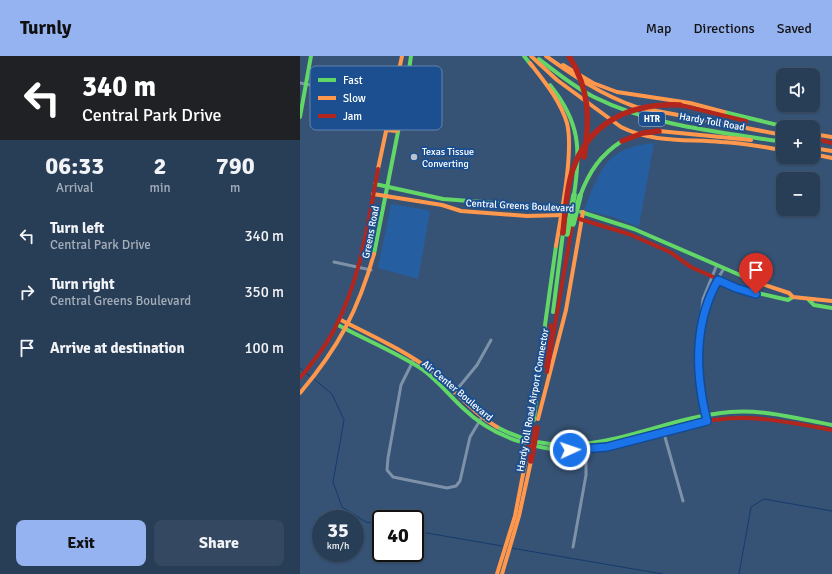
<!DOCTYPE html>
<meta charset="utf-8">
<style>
:root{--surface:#283e57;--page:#344961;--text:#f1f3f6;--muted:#a5aeba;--line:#44576d;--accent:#95b2f1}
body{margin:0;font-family:Signika,sans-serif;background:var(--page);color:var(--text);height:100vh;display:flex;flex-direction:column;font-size:15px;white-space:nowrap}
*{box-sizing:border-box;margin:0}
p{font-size:13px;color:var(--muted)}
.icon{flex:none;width:22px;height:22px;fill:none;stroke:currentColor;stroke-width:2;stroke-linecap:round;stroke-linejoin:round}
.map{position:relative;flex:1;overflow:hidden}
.sheet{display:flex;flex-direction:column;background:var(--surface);width:300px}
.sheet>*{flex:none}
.top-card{background:#202124;color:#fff;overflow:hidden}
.controls{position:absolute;left:476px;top:12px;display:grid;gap:8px}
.controls a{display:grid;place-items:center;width:44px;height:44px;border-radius:8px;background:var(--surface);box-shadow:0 1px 3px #0004,0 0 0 1px var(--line);font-size:20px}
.speed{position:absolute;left:12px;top:454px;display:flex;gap:8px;font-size:20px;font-weight:700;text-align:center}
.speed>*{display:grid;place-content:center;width:52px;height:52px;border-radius:50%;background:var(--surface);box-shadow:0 1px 3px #0004,0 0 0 1px var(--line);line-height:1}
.speed small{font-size:10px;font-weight:400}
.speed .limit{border:2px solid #111;border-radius:6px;background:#fff;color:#111}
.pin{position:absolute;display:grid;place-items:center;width:34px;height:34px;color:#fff;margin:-41px -17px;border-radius:50% 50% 50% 0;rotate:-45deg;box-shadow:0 0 4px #0007}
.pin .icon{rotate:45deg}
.me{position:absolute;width:44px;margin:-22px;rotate:87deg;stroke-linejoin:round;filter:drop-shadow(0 0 3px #0008)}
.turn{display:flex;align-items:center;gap:14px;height:84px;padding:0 16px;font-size:18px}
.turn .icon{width:52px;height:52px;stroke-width:2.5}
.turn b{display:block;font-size:28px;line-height:34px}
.eta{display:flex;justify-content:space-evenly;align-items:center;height:68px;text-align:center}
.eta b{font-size:24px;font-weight:700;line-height:28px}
.button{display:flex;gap:8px;margin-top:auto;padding:8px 16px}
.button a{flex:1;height:46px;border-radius:8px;background:var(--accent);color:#111;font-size:16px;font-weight:700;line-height:46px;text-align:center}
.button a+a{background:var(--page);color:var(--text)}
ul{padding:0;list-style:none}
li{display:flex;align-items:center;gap:12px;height:56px;padding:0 16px}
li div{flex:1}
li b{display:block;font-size:15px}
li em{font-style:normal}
header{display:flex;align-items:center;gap:24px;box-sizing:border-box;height:56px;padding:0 20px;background:var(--accent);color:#111}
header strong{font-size:19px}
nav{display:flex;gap:22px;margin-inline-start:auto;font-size:14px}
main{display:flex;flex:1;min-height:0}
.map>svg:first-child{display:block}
</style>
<header>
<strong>Turnly</strong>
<nav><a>Map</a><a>Directions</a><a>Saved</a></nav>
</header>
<main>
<section class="sheet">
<div class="top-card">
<div class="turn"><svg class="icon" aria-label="left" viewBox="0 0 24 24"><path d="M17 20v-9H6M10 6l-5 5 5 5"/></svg><div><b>340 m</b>Central Park Drive</div></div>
</div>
<div class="eta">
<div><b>06:33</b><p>Arrival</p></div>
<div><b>2</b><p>min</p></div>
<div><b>790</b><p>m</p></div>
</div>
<ul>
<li><svg class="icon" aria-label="left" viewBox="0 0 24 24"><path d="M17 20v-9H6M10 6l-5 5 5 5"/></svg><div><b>Turn left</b><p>Central Park Drive</p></div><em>340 m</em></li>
<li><svg class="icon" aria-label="right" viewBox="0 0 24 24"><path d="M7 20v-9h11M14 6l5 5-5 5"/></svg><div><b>Turn right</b><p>Central Greens Boulevard</p></div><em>350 m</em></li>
<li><svg class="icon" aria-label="arrive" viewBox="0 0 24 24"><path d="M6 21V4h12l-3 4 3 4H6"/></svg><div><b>Arrive at destination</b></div><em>100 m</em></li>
</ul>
<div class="button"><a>Exit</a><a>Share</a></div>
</section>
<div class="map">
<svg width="532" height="518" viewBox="0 0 532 518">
<rect width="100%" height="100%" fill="#365274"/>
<g fill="#265fa1">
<path d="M354,87L339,171L313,161L284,154C300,114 306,91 354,87Z"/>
<polygon points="91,148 128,154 130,156 118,223 78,212"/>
</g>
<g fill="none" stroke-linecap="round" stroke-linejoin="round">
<g stroke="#153c6e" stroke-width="1">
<polyline points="0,312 4,315"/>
<polyline points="6,317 11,321"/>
<polyline points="14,323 32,338 44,364 33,426 42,451 66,466 81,469"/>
<polyline points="115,475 202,490"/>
<polyline points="211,492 363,518"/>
<polyline points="439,518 451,451 464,443 532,455"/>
</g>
<g stroke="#7d92a8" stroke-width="3">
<polyline points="0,27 26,32"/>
<polyline points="34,206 71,214"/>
<polyline points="402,262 413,231 423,214"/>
<polyline points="114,303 101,329 88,402 87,414 93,421 147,432 156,430 160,425 170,381 182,361"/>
<polyline points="154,337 177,309 191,284"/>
<polyline points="407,365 398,324 397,298 403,243 416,211"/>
<polyline points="363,374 383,445"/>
<polyline points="273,491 286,419 286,391"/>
</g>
<g stroke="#63d668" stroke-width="4">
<polyline points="224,0 232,10"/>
<path d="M239,3C257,17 274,31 294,41C352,70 420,76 483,86"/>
<path d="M250,29C280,66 281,93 274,139"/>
<polyline points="424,56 486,71"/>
<polyline points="0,61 11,0"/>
<polyline points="75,128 143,143 263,152"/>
<path d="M280,140C289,116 300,99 322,85"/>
<polyline points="281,156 334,173 456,226"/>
<polyline points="74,198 106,35 111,0"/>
<polyline points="440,233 488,244 493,241"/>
<polyline points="509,244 514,249 532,252"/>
<polyline points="253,256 263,177"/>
<path d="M38,269C66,284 95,296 122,313C138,325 150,340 164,353C193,381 236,395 276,394"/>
<polyline points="234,364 239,312 256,190"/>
<path d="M197,371C279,416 348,363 430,356C464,353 499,363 532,369"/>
</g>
<g stroke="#ff974d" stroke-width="4">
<path d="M231,0L257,24L321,71C353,87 387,83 421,86C442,87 463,91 483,94"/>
<path d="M246,0C277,22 300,38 336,51L483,79"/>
<path d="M230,7C244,25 260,44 267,67C274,96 261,159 256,190"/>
<polyline points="263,9 293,27 317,36 390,47 424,56"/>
<polyline points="86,74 97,75"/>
<polyline points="359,75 451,84"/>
<polyline points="513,78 532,81"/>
<polyline points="513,92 532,95"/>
<polyline points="513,98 532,102"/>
<polyline points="78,113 102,0"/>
<polyline points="73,138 142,149 161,155 227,160 263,159"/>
<polyline points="456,226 489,237 493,241 532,245"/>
<path d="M41,264C72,280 104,294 132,315C155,333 171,356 197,371"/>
<path d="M0,337C38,292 58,255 74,198"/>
<polyline points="238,363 266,254 283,156"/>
<polyline points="197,518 215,460 226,403"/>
<polyline points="202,518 219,460 231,405"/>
</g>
<g stroke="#b3261e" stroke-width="4">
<polyline points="92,45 103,47"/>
<polyline points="380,49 446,65"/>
<polyline points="513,82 532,87"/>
<polyline points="273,161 329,178 370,196 391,211 440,233"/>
<polyline points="244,310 251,269"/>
<polyline points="247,316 272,170"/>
<path d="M0,322C13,306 26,290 35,272C61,222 68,167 78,113"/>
<path d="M276,394C324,392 367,370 414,364C454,358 493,367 532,374"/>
</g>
<g stroke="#63d668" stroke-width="5.5">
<polyline points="273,168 280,140"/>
<polyline points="267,178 274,139"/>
</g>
<g stroke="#b3261e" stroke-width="5.5">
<path d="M269,0C290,34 290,63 284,101"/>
<polyline points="322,85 343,77 359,75"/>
<path d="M263,177C265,157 266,136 272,116C288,66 330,47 380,49"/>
<polyline points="226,403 232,371"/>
<polyline points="231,405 237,372"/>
</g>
</g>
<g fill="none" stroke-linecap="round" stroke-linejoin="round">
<g stroke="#114b97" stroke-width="10">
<path id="route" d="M270,394L307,391L407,365C395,317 393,268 418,224L436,232L456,238"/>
</g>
<use href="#route" stroke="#1a73e8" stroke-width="7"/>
</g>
<circle fill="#b9c2ce" stroke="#1b4f8f" stroke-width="1.5" cx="114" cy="101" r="4"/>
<g text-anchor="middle" stroke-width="4" stroke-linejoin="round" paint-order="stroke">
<rect fill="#1b4f8f" stroke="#bbcadd" stroke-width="1" x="339" y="56" width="26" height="14" rx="3"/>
<g font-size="9" font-weight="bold" fill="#fff">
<text x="352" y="66">HTR</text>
</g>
<g font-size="10" fill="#fff" stroke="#1b4f8f">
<text transform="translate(412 65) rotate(10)" y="4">Hardy Toll Road</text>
<text transform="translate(220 149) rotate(3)" y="4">Central Greens Boulevard</text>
<text transform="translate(70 176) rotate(-79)" y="4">Greens Road</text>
<text transform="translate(158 334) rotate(40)" y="4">Air Center Boulevard</text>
<text transform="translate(232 344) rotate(-80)" y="4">Hardy Toll Road Airport Connector</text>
</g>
<g font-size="10" fill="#fff" stroke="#1b4f8f" text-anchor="start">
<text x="122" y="99">Texas Tissue<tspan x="122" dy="12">Converting</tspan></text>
</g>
</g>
<rect x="10" y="10" width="132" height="64" rx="6" fill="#1b4f8f" stroke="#5f84b1" stroke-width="1"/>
<rect x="18" y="22" width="18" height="4" fill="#63d668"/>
<rect x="18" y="40" width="18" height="4" fill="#ff974d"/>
<rect x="18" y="58" width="18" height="4" fill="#b3261e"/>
<g font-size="11" fill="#fff">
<text x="43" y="28">Fast</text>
<text x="43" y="46">Slow</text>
<text x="43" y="64">Jam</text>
</g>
</svg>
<div class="controls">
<a><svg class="icon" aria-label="sound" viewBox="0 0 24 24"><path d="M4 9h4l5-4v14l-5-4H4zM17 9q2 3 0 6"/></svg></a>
<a>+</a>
<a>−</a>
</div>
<div class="speed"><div>35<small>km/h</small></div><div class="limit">40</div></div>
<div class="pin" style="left:456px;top:238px;background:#d93025"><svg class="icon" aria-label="arrive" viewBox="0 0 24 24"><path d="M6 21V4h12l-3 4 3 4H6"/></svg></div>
<svg class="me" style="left:270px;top:394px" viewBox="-20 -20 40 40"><circle r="17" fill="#1a73e8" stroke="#fff" stroke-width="3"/><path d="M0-11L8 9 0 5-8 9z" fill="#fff"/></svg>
</div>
</main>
